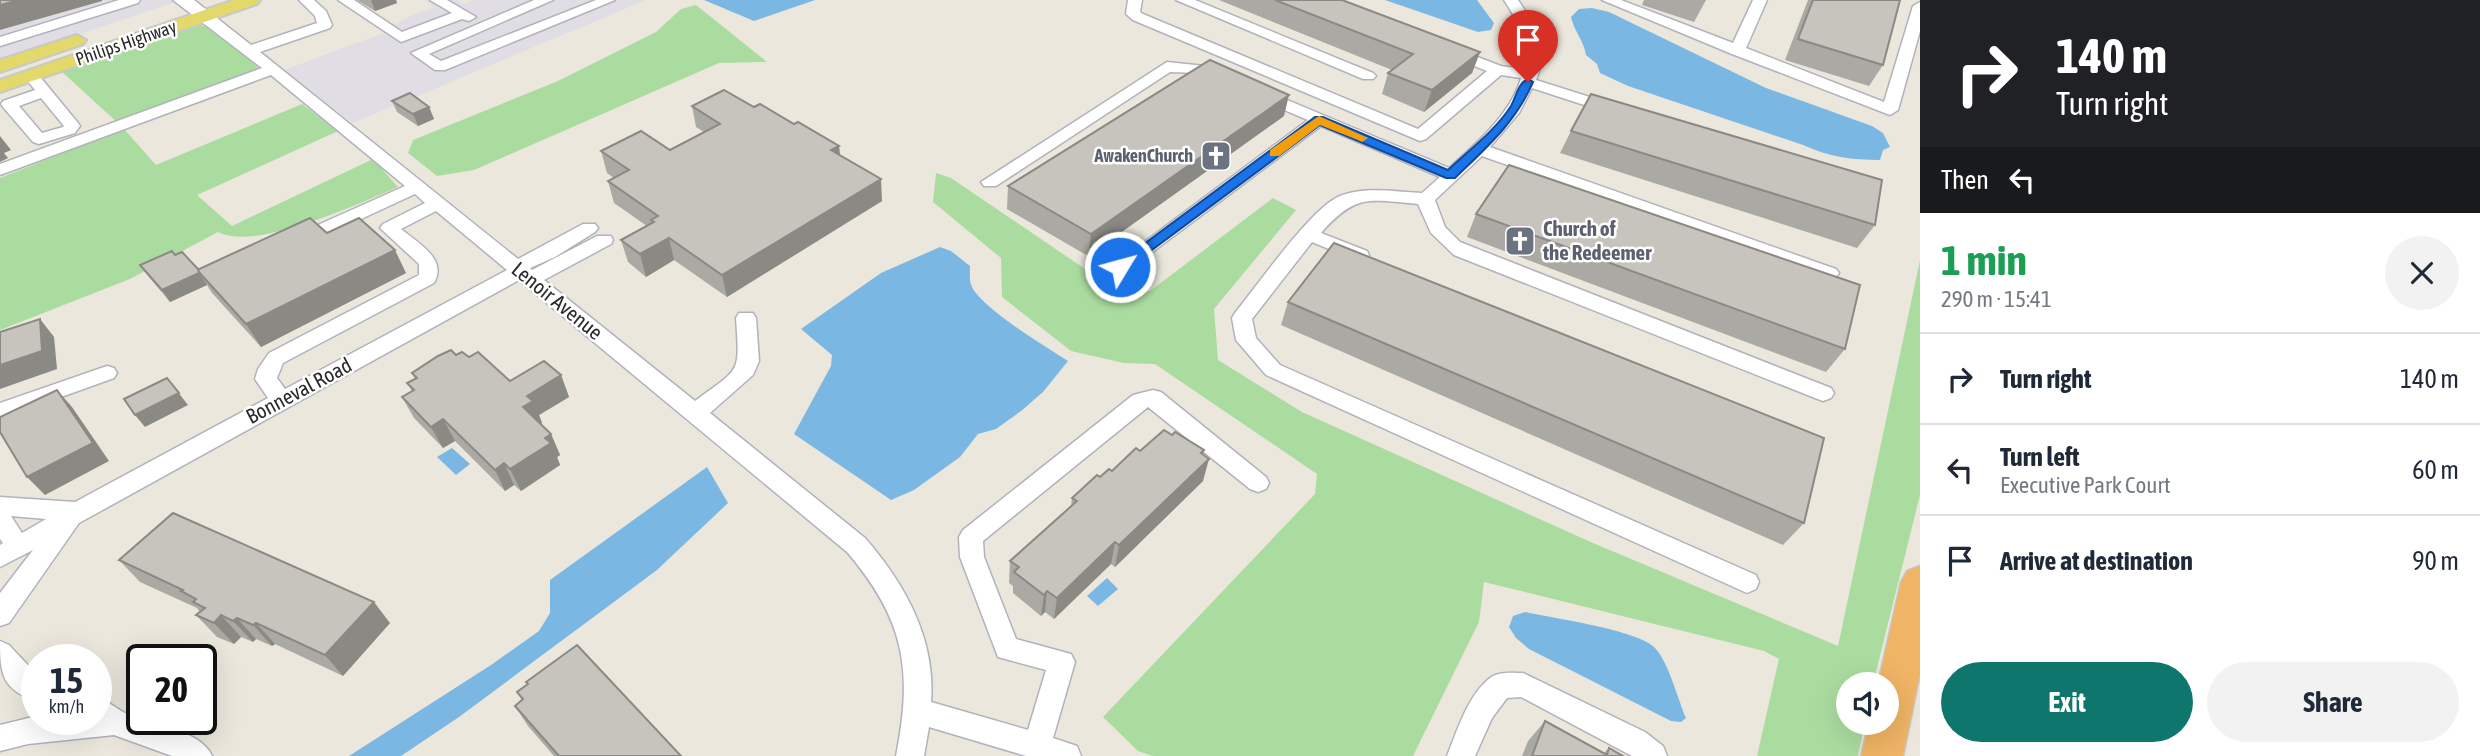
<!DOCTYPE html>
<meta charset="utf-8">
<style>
:root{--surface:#fff;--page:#f2f2f3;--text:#1f2937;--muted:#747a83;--line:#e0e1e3;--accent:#0f766e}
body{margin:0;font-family:"Asap Condensed",sans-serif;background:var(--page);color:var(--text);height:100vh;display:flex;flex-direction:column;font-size:26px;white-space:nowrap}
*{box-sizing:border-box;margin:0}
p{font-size:23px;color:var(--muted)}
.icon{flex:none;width:38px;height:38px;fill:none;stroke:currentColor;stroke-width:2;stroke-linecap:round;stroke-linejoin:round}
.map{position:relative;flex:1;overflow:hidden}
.panel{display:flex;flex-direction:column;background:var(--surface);width:560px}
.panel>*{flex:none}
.hud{background:#202124;color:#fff;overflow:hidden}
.controls{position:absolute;left:1836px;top:672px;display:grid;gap:14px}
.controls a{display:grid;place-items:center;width:63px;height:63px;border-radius:50%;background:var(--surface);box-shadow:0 7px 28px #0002;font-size:35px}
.speed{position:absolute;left:21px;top:644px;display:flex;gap:14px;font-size:35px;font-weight:700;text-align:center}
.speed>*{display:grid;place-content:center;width:91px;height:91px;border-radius:50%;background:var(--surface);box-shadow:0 7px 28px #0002;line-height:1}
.speed small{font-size:18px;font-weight:400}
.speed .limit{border:4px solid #111;border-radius:10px;background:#fff;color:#111}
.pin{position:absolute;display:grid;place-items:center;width:60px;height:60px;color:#fff;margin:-72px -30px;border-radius:50% 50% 50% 0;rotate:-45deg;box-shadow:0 0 7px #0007}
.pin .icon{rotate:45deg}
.me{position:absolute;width:77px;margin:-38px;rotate:53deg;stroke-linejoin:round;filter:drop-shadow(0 0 5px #0008)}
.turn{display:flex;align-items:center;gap:24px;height:147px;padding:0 21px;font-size:32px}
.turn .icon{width:91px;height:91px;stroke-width:2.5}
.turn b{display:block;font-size:49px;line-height:60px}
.then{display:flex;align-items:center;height:66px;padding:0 21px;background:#0003;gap:14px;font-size:26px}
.round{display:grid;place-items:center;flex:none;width:74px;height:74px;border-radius:37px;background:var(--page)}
.head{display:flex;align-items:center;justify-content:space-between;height:119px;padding:0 21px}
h1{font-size:42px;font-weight:700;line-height:52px;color:#1e9e55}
.primary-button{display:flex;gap:14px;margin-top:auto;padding:14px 21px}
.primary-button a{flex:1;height:80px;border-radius:42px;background:var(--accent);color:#fff;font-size:28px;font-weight:700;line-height:80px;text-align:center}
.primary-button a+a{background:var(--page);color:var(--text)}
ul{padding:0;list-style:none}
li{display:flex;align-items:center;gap:21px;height:91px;padding:0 21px;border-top:2px solid var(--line)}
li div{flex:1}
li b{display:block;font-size:26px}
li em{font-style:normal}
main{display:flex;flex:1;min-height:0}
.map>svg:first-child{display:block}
</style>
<main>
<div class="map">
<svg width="1920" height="756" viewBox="0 0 1920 756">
<rect width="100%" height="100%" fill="#ebe7dd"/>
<g fill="#e0dde4">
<polygon points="0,0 181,0 0,61"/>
<polygon points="425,0 457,0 464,4 474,0 646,0 353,123 284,70 381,34 406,18 434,7"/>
</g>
<g fill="#abdc9f">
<polygon points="696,5 767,62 719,63 474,170 437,176 408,153 413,140 558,81 656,32 681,9"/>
<polygon points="199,25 211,27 258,67 255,70 119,124 61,71"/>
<path d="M302,104L338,131L197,195L232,226L373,159L398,187C360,203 255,252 218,232L130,279L0,330V178L124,129L156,165Z"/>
<polygon points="936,173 951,178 1119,292 1150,291 1273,198 1296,210 1214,309 1218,360 1302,412 1593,543 1838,646 1920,260 1920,495 1873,684 1848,684 1848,723 1865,723 1858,756 1757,756 1779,659 1764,651 1484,582 1479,622 1413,756 1153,756 1138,751 1103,717 1315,494 1317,474 1155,364 1124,363 1071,351 1002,297 1001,258 933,202"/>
</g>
<g fill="#7ab8e3">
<polygon points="704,0 815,0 754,21"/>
<polygon points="1385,0 1477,0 1494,23 1491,30 1478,32"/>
<path d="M1592,8L1609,12L1766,88L1872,126L1883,133L1890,147L1883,150L1880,160C1852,160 1829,157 1803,145L1628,86L1600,73L1597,64L1586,55C1584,41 1574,31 1571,17L1579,9Z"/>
<path d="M940,247L951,251L970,266C970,273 969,281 972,287C983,309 1046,347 1068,361L1043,392L1021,411L996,429L978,434L960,457L914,490L891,500L794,434L831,366L832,355L801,329L881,273Z"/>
<polygon points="452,448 470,464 456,475 437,457"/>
<polygon points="707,467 728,503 657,570 459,717 401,756 349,756 491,665 539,631 550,613 550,580"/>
<polygon points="1107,578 1118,589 1098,606 1087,596"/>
<path d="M1525,612C1552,618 1639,630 1655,648C1669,663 1678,700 1686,718L1681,722L1671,721L1529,649L1516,638L1509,627L1513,616Z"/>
</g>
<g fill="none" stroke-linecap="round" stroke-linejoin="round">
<g stroke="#b1b2bc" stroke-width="3">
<g id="minor">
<polygon points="119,0 140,0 138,3 0,46 0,37"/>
<path d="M173,0H194L251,45L317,23L315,16L299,0H314L326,11L332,25L330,28L260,52L518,259L583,224H595L598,228L595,232L555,257L530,268L532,270L597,236H611L613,240L611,244L544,280L695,401C740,367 740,376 736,318L739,313H753L756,318L759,361L753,375L710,413L865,538C905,584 936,639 931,702L1028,730L1046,670L998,657L960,557L959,537L963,530L1133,395L1153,390L1161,392L1266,477L1269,483L1266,489L1258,492L1250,489L1148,407L983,541L984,557L1016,639L1071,654L1075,662L1053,738L1077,746L1081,756H1026L929,727L924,756H896C913,670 905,620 847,552L519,280L79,523L9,623L0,626V593L33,550L0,567V545L3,543L0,539V497L75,502L268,398L255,379L258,369L269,353L419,275V264L380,228L383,224L425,203L415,194L305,245H291L289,241L291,237L405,186L271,75L0,175V164L262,68ZM436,211L507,270L285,389L277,378L283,363L434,283C448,259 418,243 401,229ZM11,516L46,519L22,533Z"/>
<polygon points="338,0 354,0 402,32 452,13 430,0 447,0 476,17 469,21 462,19 401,42"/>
<polygon points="534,0 553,0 429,54 441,61 596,0 615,0 445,70 435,70 411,53"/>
<path d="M1128,0H1142L1140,12L1143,14L1418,129L1487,71L1444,54L1442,51L1444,48H1454L1501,66L1523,69C1530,41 1519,23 1504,0H1518C1535,25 1549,49 1536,80L1618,106L1620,109L1612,114L1532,88L1519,113L1490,147L1836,269L1839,273L1836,277H1822L1482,156L1435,200L1445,227L1460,242L1831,388L1834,393L1831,398L1823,401L1815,398L1454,255L1431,233L1418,204C1369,200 1356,193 1321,233L1367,251L1369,255L1367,259H1353L1312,242L1252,319L1256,338L1280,365L1756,575L1759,582L1756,589L1747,593L1738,589L1266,375L1236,340L1232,318L1235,313C1256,287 1312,207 1340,196C1365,186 1396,192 1422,193L1440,177L1321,126L1127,271H1113L1111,267L1308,120L1256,98L1254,95L1256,92H1268L1449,168C1476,144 1511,114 1521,78L1501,75L1426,139L1420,141L1133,20L1126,14Z"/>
<polygon points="1176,0 1195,0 1373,73 1376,76 1373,79 1363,79"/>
<polygon points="1602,0 1621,0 1733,43 1753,0 1767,0 1746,48 1884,102 1913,6 1920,2 1920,31 1898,110 1890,115 1732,54"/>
<polygon points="1167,62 1205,66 1231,79 1223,84 1197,73 1170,72 996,186 984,186 981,182"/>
<path d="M31,70L36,72L78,123L80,126L75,133L39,144L33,142L3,107L1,104L3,101L35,90L23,75ZM41,98L64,126L63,127L42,133L19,106Z"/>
<polygon points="107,366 114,368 117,373 114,378 0,419 0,403"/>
<path d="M0,641L9,645L37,675V702C2,689 0,675 0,641Z"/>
<path d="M1523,673L1645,732L1663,746L1667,756H1632L1521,697L1507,698L1492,718L1475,756H1447C1457,731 1468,695 1490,678C1499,671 1513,673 1523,673Z"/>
<path d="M96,696C107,700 115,708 125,713C150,724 201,730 212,756H172L114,735L28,744L0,751V725L37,716V719H96Z"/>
</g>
</g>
<g stroke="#c8c8c8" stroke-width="4">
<g id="major">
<polygon points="234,0 260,0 257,4 0,92 0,80"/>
<polygon points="77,35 86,40 83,44 0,72 0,60"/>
</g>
</g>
<g stroke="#c8c8c8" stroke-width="3">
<polygon id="highway" points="1920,566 1920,673 1903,756 1861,756 1869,723 1886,723 1886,684 1878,684 1901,582 1907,571"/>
</g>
<use href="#minor" fill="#fff" fill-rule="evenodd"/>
<use href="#major" fill="#e3d86a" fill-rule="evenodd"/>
<use href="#highway" fill="#efb465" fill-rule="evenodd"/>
</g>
<g fill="#aaa9a3">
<polygon points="357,0 396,0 397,3 375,11"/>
<polygon points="1219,0 1342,0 1480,52 1472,73 1424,112 1382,94 1388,73 1392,70"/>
<polygon points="1644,0 1706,0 1694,22 1642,5"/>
<polygon points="1808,0 1900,0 1883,65 1869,86 1785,60"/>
<polygon points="392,101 429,107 434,119 418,126 397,112"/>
<polygon points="692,106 754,107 794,124 839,146 840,156 882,201 727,297 674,260 646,277 628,262 621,240 647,226 614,203 608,181 614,178 607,173 601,151 670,150 704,132 696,127"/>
<polygon points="1284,116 1088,256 1007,209 1008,186"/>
<polygon points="1571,131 1875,225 1857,248 1560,153"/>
<polygon points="1476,214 1845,349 1826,372 1467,237"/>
<polygon points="327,233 406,273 261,347 212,293 207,285 170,302 149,277 140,265 175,255 198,269"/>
<polygon points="1288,302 1804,523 1783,545 1281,325"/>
<polygon points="456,355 469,357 510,381 561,375 569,397 539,415 542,423 540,424 551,434 560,455 557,457 560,465 521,491 514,485 505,491 455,441 443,448 414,418 402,397 412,391 407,383 415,379 412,373"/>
<polygon points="1172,435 1204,450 1203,454 1203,481 1115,567 1111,564 1054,619 1045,612 1041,616 1013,593 1013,586 1009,583 1010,561 1071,506 1072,498 1100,477 1112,471 1140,451"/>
<polygon points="119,560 390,623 343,676 275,644 272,646 256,639 253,642 241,637 234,644 217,637 196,615 200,612 197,608 140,582"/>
<polygon points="517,692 681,756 554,756 528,726 515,706 522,700"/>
<polygon points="1545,721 1604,753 1609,748 1623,756 1522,756 1528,741"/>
</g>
<g fill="#8b8984">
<polygon points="19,0 102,0 102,1 0,30 0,5"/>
<polygon points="371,0 396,0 397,3 375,11"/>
<polygon points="1480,52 1472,73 1424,112 1432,90"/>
<polygon points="1289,95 1284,116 1088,256 1091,234"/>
<polygon points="429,107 434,119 418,126 413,114"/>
<polygon points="0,136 11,150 4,153 8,158 0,162"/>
<polygon points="839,146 841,168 831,150"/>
<polygon points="881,179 882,201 727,297 722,275"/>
<polygon points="669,238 674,260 646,277 640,254"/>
<polygon points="395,250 406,273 261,347 246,324"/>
<polygon points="199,273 207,285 170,302 162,290"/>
<polygon points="40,319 54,337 57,369 0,389 0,365"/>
<polygon points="561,375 569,397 539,415 542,423 532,429 523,407 527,396"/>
<polygon points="167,378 188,405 145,427 135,415"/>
<polygon points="57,390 72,407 109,461 45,495 27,477"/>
<polygon points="443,419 455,441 443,448 431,427"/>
<polygon points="551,434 560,455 557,457 560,465 521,491 510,469"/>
<polygon points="1204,450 1199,468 1209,459 1203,481 1115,567 1119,545"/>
<polygon points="504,463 514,485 505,491 495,470"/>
<polygon points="1115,542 1111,564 1054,619 1057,598"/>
<polygon points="1047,591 1045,612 1041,616 1044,595"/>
<polygon points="374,602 390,623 343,676 325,655"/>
<polygon points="221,615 241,637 234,644 214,623"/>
<polygon points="237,618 256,639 253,642 233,621"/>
<polygon points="256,623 275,644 272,646 253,625"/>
</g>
<g fill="#c6c4bd" stroke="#8b8984" stroke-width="2">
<polygon points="0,0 19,0 0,5"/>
<polygon points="1275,0 1342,0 1480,52 1432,90 1388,73 1413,54"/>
<polygon points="1813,0 1900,0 1883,65 1798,39"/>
<polygon points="1210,60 1289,95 1091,234 1008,186"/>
<polygon points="724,90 754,107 760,104 794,124 798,122 839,146 831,150 881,179 722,275 669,238 640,254 621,240 654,222 651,220 658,216 608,181 629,170 601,151 641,131 670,150 720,124 692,106"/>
<polygon points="410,93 429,107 413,114 392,101"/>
<polygon points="1591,94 1882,180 1875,225 1571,131"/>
<polygon points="1509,165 1860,285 1845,349 1476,214"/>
<polygon points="310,218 327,233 359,218 395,250 246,324 197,270"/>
<polygon points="1334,243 1824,438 1804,523 1288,302"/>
<polygon points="172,251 175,255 182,252 198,269 199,273 162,290 140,265"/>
<polygon points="40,319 42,351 0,365 0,332"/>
<polygon points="451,350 456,355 462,352 469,357 478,352 510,381 544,361 561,375 527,396 533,401 523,407 551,434 545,438 551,443 510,469 504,463 495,470 443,419 431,427 402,397 414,390 407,383 417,378 412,373 438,356"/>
<polygon points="167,378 179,393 135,415 124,399"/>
<polygon points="57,390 93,443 27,477 0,432 0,417"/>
<polygon points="1164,430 1172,435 1175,432 1204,450 1201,453 1209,459 1119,545 1115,542 1057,598 1047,591 1044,595 1014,572 1019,567 1010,561 1077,501 1072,498 1097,475 1100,477 1109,469 1112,471 1136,448 1140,451"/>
<polygon points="173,513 374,602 325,655 256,623 253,625 237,618 233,621 221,615 214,623 196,615 205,608 193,602 196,599 181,591 183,590 119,560"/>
<polygon points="577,645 681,756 559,756 515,706 523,699 517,692 528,684 526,682"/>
<polygon points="1545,721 1607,755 1609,748 1623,756 1532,756"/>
</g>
<path fill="#1a73e8" stroke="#114b97" stroke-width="2" d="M1528,79L1533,82C1516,122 1486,148 1455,178H1446L1320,125L1125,270L1120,272L1113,267L1315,117H1323L1448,170C1469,150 1495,131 1511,106C1516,97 1518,83 1528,79Z"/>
<polygon fill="#f59e0b" points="1319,116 1368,138 1362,142 1358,140 1320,125 1279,156 1270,156 1270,150"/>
<defs>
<g id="church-square" transform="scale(1.575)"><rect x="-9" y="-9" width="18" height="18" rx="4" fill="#6b7280" stroke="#fff"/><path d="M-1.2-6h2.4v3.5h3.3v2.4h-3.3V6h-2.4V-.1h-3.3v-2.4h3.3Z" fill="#fff"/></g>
</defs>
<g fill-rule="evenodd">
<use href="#church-square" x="1216" y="156"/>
<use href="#church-square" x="1520" y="241"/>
</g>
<g text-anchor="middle" stroke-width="5" stroke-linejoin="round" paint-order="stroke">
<g font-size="18" fill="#2a2a2a" stroke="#fff">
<text transform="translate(126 43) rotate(-19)" y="6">Philips Highway</text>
</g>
<g font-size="18" font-weight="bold" fill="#5b616d" stroke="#fff" text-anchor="end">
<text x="1193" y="162">AwakenChurch</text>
</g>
<g font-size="21" font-weight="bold" fill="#5b616d" stroke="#fff" text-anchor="start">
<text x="1543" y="236">Church of<tspan x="1543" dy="24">the Redeemer</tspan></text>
</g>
<g font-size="21" fill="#2a2a2a" stroke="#fff">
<text transform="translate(557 301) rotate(39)" y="7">Lenoir Avenue</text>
<text transform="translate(299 391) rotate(-28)" y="7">Bonneval Road</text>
</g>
</g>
</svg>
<div class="controls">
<a><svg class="icon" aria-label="sound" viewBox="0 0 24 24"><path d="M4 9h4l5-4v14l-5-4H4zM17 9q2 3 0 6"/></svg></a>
</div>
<div class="speed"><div>15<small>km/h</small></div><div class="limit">20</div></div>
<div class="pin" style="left:1528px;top:82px;background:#d93025"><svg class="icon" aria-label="arrive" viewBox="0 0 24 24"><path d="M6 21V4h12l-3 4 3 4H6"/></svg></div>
<svg class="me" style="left:1120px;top:267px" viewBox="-20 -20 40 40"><circle r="17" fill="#1a73e8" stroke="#fff" stroke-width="3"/><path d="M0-11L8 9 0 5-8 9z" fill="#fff"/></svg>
</div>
<section class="panel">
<div class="hud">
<div class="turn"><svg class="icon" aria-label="right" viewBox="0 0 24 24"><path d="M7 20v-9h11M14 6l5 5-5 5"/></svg><div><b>140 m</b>Turn right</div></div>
<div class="then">Then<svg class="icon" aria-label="left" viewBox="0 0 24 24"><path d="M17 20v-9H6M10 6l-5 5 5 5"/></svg></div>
</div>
<div class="head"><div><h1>1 min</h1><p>290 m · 15:41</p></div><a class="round"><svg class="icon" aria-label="close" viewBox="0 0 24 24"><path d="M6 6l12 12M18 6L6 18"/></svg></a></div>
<ul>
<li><svg class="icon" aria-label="right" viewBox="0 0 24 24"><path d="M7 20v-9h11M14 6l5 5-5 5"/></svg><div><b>Turn right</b></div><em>140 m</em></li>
<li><svg class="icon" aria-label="left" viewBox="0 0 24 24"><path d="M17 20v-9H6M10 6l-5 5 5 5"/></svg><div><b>Turn left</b><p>Executive Park Court</p></div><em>60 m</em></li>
<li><svg class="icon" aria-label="arrive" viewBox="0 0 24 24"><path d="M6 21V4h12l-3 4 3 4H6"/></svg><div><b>Arrive at destination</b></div><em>90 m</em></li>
</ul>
<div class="primary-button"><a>Exit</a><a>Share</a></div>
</section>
</main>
